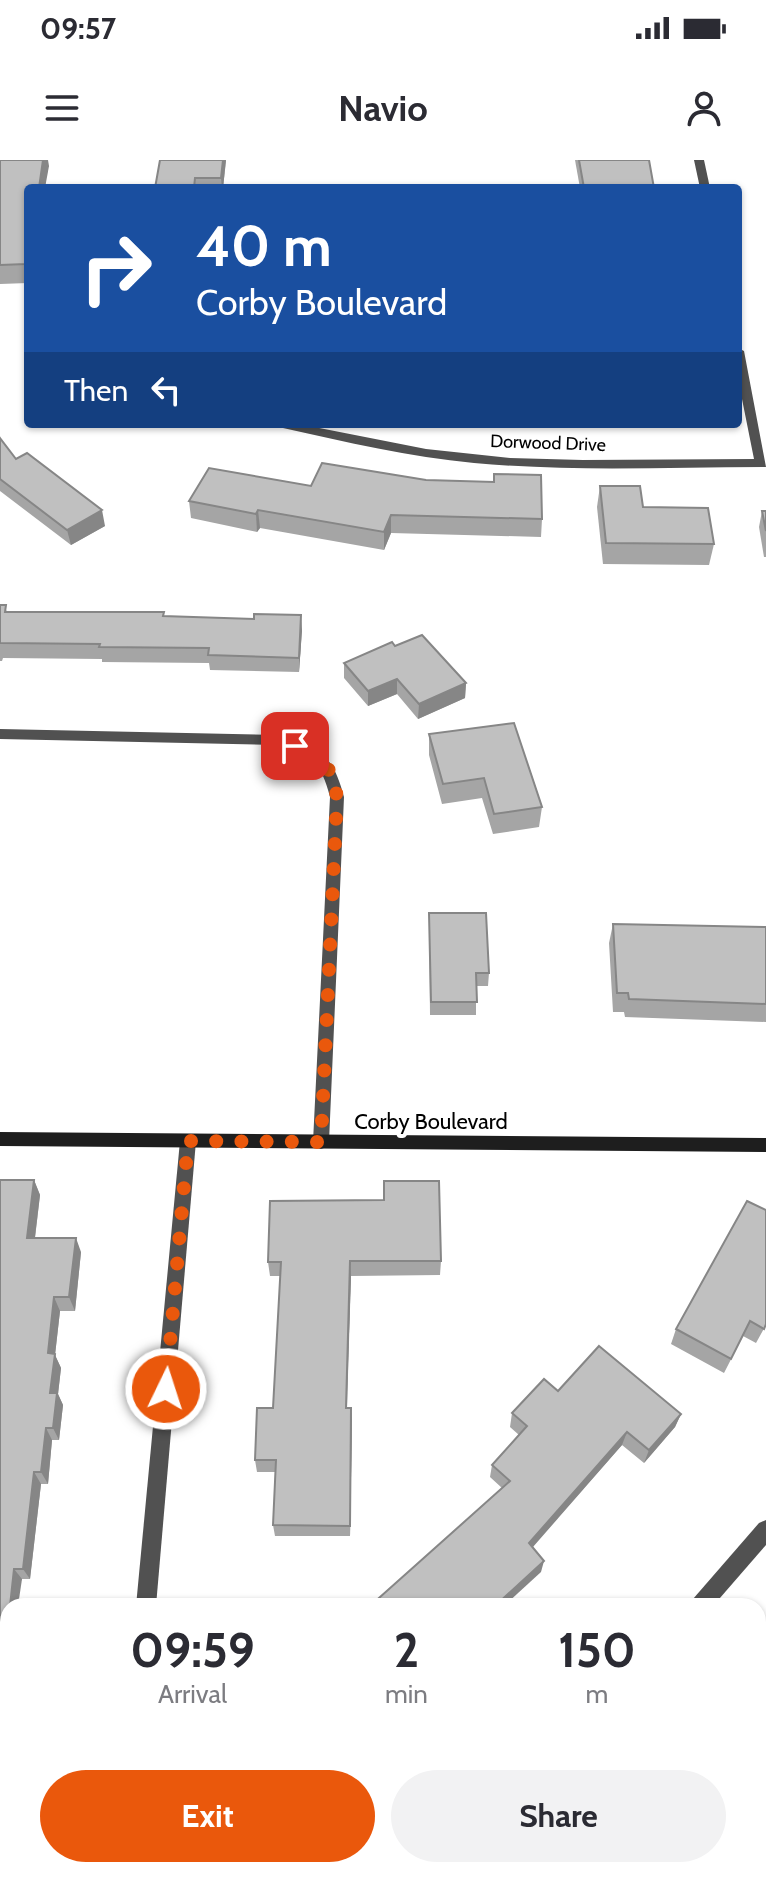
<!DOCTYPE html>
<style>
:root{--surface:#fff;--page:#f2f2f3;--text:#2b2b33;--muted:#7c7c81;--accent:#ea580c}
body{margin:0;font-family:Cabin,sans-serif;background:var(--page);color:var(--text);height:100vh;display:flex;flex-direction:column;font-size:30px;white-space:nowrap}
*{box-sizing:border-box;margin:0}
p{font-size:26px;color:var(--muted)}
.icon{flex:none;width:44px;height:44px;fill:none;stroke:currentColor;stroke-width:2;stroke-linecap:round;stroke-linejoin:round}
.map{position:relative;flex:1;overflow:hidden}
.side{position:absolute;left:0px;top:1438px;width:766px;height:280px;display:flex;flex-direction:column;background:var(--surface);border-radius:24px 24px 0 0;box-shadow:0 2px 6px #0004}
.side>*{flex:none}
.top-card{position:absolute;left:24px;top:24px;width:718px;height:244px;border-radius:8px;box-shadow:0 2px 6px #0004;background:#1a4fa0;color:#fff;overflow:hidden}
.pin{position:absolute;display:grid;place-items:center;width:68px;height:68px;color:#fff;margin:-34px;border-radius:16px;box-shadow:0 4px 12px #0006}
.me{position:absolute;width:88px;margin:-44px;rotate:4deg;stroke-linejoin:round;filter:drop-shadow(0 0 6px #0008)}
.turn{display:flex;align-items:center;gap:28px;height:168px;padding:0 40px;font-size:36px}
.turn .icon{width:104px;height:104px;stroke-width:2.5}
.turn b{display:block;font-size:56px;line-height:68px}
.then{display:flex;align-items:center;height:76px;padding:0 40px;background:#0003;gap:16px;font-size:30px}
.eta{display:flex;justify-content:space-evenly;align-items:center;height:136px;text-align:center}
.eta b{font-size:48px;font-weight:700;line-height:56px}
.cta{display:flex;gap:16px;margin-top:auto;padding:16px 40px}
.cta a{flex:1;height:92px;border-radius:48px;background:var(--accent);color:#fff;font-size:32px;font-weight:700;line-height:92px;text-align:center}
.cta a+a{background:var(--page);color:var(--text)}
.status{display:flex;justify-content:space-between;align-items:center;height:56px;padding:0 40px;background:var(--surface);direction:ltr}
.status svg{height:22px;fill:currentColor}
header{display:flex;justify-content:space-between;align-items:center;height:104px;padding:0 40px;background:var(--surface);font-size:36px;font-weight:700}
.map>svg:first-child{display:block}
</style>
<div class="status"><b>09:57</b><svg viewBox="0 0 49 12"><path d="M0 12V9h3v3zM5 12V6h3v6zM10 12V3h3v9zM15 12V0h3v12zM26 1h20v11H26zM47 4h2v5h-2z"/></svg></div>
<header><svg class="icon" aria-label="menu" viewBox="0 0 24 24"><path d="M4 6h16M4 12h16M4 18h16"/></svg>Navio<svg class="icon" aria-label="person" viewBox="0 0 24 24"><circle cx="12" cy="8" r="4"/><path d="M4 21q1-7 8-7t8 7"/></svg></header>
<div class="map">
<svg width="766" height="1718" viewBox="0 0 766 1718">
<rect width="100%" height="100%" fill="#fff"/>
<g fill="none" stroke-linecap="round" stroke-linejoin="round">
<g fill="#515151" fill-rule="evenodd">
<polygon points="694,0 704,0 710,28 700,28"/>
<path d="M738,188L744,191L766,307C669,307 571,312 474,303C410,297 346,282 283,268L277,264H299L426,289L510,298L583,300L754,299L738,219Z"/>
<path d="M0,569L279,575C320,587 333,595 344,637L329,982L327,987L321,989L315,987L313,982L330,637C321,602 312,596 278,585L0,579Z"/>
<polygon points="188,974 194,976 196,981 156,1446 136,1446 180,981 182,976"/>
<polygon points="766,1360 766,1385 713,1446 690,1446 693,1439 759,1363"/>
<polygon points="137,1710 159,1710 160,1718 138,1718"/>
<polygon points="404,1710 437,1710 433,1718 400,1718"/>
</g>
<polygon fill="#1e1e1e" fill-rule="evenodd" points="0,972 766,978 766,992 0,986"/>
</g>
<g fill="#a5a5a5">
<polygon points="0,0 49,6 28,28 28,123 0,124"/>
<polygon points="226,0 223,28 155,28"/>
<polygon points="575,0 649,0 654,28 580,28"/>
<polygon points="0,278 16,299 105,366 71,385 0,331"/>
<polygon points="311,326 542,359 541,377 391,373 384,390 260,368 257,372 191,358 189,341"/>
<polygon points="600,326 643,347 714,384 709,405 603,404 597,347"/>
<polygon points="762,351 766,351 766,397 764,397 759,367"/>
<polygon points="0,445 8,452 164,456 302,470 299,512 210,510 209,503 102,502 102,499 3,498 2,501 0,501"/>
<polygon points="395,486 466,523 465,538 418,559 397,534 368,546 344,518 344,503"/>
<polygon points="429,574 542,647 539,667 493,674 482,638 442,644 429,595"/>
<polygon points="429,753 489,813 488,826 476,826 476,855 430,855"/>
<polygon points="613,764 766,767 766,862 625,857 624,852 613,852 609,783"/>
<polygon points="0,1020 34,1020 40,1035 35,1078 81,1092 75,1151 60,1151 55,1195 61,1208 58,1234 63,1245 59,1280 52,1280 48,1324 41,1324 30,1419 22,1419 8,1446 8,1470 0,1470"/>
<polygon points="384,1040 441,1101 440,1115 351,1116 347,1248 351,1248 352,1260 350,1376 275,1376 273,1365 275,1312 257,1312 255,1300 273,1248 281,1116 270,1116 268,1102"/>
<polygon points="747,1041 766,1165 756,1183 743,1176 724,1213 671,1184 676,1169"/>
<polygon points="558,1231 681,1254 675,1267 644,1303 622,1285 532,1387 541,1412 502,1328 490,1317 492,1305 519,1275 510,1267 512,1253"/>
<polygon points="8,1530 8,1681 0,1683 0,1531"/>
<polygon points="766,1622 766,1718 688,1718 695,1710 758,1710 758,1633"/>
</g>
<g fill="#868686">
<polygon points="43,0 48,0 49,6 45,28 39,28"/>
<polygon points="223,0 226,0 223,28 222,28 221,18"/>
<polygon points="28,91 28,116 26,104"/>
<polygon points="102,350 105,366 71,385 67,370"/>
<polygon points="258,350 260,368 257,372 256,354"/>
<polygon points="391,355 391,373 384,390 384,372"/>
<polygon points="301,455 302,470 299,512 299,498"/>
<polygon points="397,519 397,534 368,546 368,531"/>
<polygon points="466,523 465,538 418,559 419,544"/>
<polygon points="34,1020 40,1035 33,1093 27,1078"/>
<polygon points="76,1078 81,1092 75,1151 69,1137"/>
<polygon points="350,1101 351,1116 346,1260 346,1248"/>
<polygon points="54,1137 60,1151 55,1195 61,1208 58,1234 63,1245 59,1280 53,1268 48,1193"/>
<polygon points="351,1248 352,1260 350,1376 350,1366"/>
<polygon points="681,1254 675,1267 644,1303 649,1290"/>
<polygon points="46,1268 52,1280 48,1324 41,1312"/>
<polygon points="627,1272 622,1285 526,1395 529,1383"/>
<polygon points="34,1312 41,1324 30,1419 23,1409"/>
<polygon points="544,1401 541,1412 504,1446 495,1446"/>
<polygon points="14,1409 22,1419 18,1446 10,1446"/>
</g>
<g fill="#c0c0c0" stroke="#868686" stroke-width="2">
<polygon points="0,0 43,0 39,28 28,28 28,91 26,104 0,105"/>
<polygon points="160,0 223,0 221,18 195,18 194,28 155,28"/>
<polygon points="579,0 649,0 654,28 584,28"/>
<polygon points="0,278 16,299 27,293 102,350 67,370 0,319"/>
<polygon points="322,303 426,320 494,322 494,314 541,315 542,359 391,355 384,372 258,350 256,354 189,341 209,308 311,326"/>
<polygon points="600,326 640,326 643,347 708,348 714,384 606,383"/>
<polygon points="762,351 766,351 766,371"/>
<polygon points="0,445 6,445 5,452 164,452 163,456 254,459 254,454 301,455 299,498 208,495 209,488 99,487 100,484 0,483"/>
<polygon points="422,475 466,523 419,544 397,519 368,531 344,503 392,482 395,486"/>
<polygon points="514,563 542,647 494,654 484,618 443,624 429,574"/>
<polygon points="429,753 486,753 489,813 476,813 477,842 431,842"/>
<polygon points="613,764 766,767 766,844 629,839 628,833 617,833"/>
<polygon points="0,1020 34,1020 27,1078 76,1078 69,1137 54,1137 48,1193 55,1194 50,1233 57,1233 53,1268 46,1268 41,1312 34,1312 23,1409 14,1409 10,1446 8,1446 8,1460 0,1460"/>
<polygon points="384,1021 439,1021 441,1101 350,1101 346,1248 351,1248 350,1366 273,1365 276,1300 255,1300 257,1248 273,1248 281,1102 268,1102 270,1041 384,1040"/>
<polygon points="747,1041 766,1050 766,1164 764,1169 750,1161 731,1199 676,1169"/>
<polygon points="599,1186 681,1254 649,1290 627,1272 529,1383 544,1401 495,1446 370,1446 510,1321 492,1305 527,1266 512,1253 544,1219 558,1231"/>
<polygon points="8,1530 8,1675 0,1677 0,1531"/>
<polygon points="766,1627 766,1718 692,1718 698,1710 758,1710 758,1638"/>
</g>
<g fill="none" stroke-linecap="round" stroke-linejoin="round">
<path stroke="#ea580c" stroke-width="14" stroke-dasharray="0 25.2" d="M166,1229L188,981L321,982L337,637C331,608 325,595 295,586"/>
</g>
<g text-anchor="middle" stroke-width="8" stroke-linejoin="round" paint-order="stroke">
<g font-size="18" fill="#000" stroke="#fff">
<text transform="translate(548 283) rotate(2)" y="6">Dorwood Drive</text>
</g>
<g font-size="22" fill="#000" stroke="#fff">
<text x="431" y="969">Corby Boulevard</text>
</g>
</g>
</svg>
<div class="pin" style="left:295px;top:586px;background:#d93025"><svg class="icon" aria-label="arrive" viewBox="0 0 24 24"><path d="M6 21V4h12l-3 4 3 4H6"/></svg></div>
<svg class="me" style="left:166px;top:1229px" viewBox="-20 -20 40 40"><circle r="17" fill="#ea580c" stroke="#fff" stroke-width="3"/><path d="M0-11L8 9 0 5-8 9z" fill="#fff"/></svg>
<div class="top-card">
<div class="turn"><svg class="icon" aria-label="right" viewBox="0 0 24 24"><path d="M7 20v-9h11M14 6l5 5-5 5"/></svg><div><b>40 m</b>Corby Boulevard</div></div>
<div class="then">Then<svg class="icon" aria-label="left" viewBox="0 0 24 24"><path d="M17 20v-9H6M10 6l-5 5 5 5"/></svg></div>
</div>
<section class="side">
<div class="eta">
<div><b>09:59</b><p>Arrival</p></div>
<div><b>2</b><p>min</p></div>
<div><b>150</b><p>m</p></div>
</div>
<div class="cta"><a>Exit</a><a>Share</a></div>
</section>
</div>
